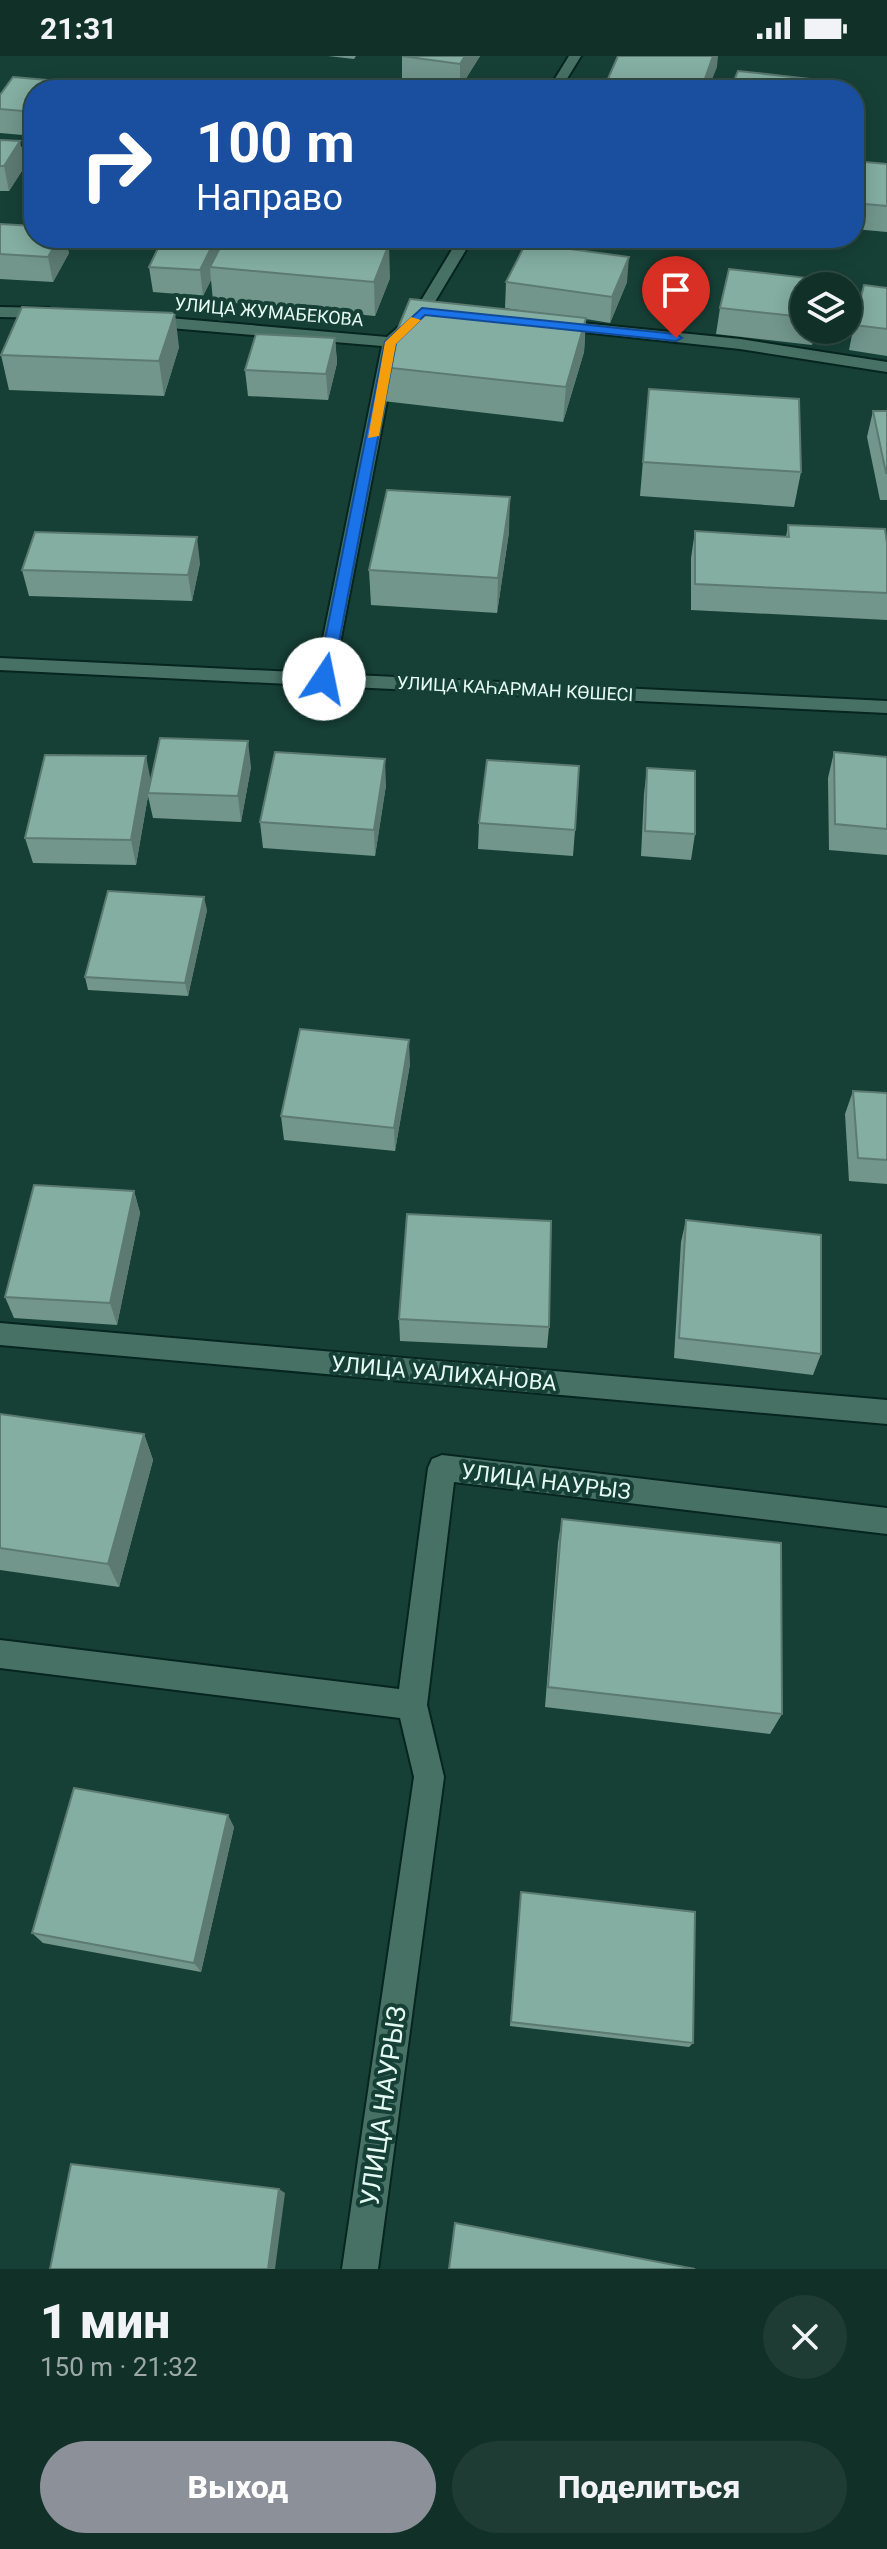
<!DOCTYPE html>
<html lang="ru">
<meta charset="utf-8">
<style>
:root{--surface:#103028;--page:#1e3c34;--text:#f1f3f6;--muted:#9ca9a8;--line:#304b45;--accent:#8c9099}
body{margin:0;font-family:Roboto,sans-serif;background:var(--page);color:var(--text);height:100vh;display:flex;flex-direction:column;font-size:30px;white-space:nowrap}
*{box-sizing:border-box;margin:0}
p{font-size:26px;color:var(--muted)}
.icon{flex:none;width:44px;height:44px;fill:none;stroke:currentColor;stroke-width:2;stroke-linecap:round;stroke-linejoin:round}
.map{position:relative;height:2213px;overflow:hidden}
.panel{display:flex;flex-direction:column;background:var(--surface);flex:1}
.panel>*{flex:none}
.top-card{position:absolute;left:24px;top:24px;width:840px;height:168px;border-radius:32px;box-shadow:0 4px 20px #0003,0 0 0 2px var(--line);background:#1a4fa0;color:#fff;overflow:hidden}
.tools{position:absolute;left:790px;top:216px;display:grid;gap:16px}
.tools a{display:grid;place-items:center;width:72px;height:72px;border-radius:50%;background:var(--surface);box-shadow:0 4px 20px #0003,0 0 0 2px var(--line);font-size:40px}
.pin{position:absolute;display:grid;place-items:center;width:68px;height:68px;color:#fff;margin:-82px -34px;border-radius:50% 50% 50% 0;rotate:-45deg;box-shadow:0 0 8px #0007}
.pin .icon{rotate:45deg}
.me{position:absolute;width:88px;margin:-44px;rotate:11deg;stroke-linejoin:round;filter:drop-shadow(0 0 6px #0008)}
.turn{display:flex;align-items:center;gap:28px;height:168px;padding:0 40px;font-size:36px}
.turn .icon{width:104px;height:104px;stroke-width:2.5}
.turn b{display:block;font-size:56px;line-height:68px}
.round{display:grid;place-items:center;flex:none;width:84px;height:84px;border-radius:42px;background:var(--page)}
.head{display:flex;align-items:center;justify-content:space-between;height:136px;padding:0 40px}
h1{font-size:48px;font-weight:800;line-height:60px}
.button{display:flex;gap:16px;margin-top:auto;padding:16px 40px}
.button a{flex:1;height:92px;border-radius:48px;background:var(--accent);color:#fff;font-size:32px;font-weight:800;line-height:92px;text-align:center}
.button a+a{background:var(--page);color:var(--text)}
.status{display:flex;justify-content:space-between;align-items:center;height:56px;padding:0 40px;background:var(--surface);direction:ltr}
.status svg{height:22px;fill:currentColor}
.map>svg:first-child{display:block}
</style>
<div class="status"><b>21:31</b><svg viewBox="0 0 49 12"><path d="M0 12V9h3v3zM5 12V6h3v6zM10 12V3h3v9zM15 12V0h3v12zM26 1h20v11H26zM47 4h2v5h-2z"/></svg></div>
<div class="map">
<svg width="887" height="2213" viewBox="0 0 887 2213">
<rect width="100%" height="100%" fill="#164036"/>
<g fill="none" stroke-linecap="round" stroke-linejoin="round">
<g stroke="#05251e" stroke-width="4">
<g id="minor">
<polygon points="569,0 581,0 560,34 548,34"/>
<polygon points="0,88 34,92 34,100 0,96"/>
<polygon points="459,182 473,182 424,264 398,288 334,618 887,645 887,657 0,614 0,602 316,617 382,290 146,270 138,265 146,260 387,281 413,258"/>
<polygon points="0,251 49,252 57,257 49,262 0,261"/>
<polygon points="552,264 740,283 887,306 887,316 740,293 547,272 547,266"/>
<polygon points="0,1267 887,1344 887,1368 0,1289"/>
<polygon points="442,1399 887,1452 887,1478 454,1426 427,1649 444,1721 378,2213 342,2213 414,1721 400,1662 0,1612 0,1584 399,1633 428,1412 432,1403"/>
</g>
</g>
<use href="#minor" fill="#487166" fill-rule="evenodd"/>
</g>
<g fill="#72968b">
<polygon points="328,0 356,0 354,3"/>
<polygon points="480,0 460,32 402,25 402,1"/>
<polygon points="34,34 34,80 0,77 0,39"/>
<polygon points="0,84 25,110 9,135 0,135"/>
<polygon points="854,105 887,108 887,176 854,173"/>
<polygon points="0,168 69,197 53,226 0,223"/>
<polygon points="530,182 601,182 598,191 530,184"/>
<polygon points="220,192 390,222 375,260 213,245 211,224 203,240 153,236 149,211"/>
<polygon points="506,226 627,226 610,267 586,263 584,296 563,366 383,345 382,311 539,257 505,252"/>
<polygon points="804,230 804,274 815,274 812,289 716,278 720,252"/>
<polygon points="887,232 887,300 849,294 854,269"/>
<polygon points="335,282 337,307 328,344 248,340 245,314"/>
<polygon points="179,291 164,340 9,334 1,299"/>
<polygon points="649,333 801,416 794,451 640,440"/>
<polygon points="873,355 887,355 887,444 880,444 867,381"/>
<polygon points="788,469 887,487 887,564 691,554 691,502 695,475 786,481"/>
<polygon points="509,476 497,557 371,549 369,514"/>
<polygon points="200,507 192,545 29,540 22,514"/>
<polygon points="834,696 887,701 887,799 829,794 828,722"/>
<polygon points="251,711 241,766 153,762 148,740 136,809 33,807 25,782 151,724"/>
<polygon points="647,712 695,778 691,804 641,800 644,738"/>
<polygon points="386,729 375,800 263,792 260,766"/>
<polygon points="479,767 575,774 573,800 478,793"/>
<polygon points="207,854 188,940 88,934 85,921"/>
<polygon points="410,1008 395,1095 284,1084 281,1060"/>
<polygon points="853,1035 887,1037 887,1128 849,1125 845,1058"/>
<polygon points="134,1135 140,1157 117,1269 14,1262 5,1241"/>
<polygon points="686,1164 821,1298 813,1319 674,1302 681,1186"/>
<polygon points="399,1263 549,1271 547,1292 400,1285"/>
<polygon points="0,1358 144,1378 153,1404 119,1531 0,1514"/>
<polygon points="562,1463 782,1658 770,1678 545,1651 558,1487"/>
<polygon points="234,1771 201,1916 43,1887 32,1877"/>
<polygon points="521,1836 693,1987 689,1991 510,1970"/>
</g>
<g fill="#5c7a71">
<polygon points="465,0 480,0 460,32 460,8"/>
<polygon points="713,0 718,0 717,11 708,34 701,34"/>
<polygon points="20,85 25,110 9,135 4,110"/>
<polygon points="59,182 66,182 69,197 53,226 48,201"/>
<polygon points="216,182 219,182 221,202 210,211 211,224 203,240 200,214"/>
<polygon points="389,188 390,222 375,260 374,226"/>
<polygon points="629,201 627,226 610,267 612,241"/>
<polygon points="175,257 179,291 164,340 159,305"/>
<polygon points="586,262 584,296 563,366 566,331"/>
<polygon points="335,282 337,307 328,344 326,318"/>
<polygon points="510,441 509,476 497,557 498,522"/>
<polygon points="197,481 200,507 192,545 188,519"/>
<polygon points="248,685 251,711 241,766 238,740"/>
<polygon points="146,700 151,726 148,737 148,740 136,809 131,784"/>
<polygon points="385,703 386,729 375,800 374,774"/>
<polygon points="204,841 207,854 188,940 185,927"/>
<polygon points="409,984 410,1008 395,1095 394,1072"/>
<polygon points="134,1135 140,1157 117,1269 110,1247"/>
<polygon points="144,1378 153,1404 119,1531 108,1508"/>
<polygon points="228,1759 234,1771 201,1916 194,1907"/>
<polygon points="279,2133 285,2137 275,2213 268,2213"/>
</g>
<g fill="#84aea2" stroke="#5c7a71" stroke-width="2">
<polygon points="402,0 465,0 460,8"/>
<polygon points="618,0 713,0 701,34 603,34"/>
<polygon points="738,15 811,23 807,34 730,34"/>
<polygon points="13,21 82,27 77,34 34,34 34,56 0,53 0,39"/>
<polygon points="0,84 20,85 4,110 0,110"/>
<polygon points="854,105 887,108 887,150 854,147"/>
<polygon points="0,168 34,170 34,182 59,182 48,201 0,198"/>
<polygon points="163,182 216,182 200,214 149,211"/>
<polygon points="225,182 320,182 389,188 374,226 210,211"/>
<polygon points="526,187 629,201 612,241 506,226"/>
<polygon points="729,213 824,224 823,230 804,230 804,261 720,252"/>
<polygon points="864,229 887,232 887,273 854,269"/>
<polygon points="410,243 586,262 566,331 382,311"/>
<polygon points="22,251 175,257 159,305 1,299"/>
<polygon points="256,278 335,282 326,318 245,314"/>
<polygon points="649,333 799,343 801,416 643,406"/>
<polygon points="873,355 887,355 887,417 886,417"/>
<polygon points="387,434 510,441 498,522 369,514"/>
<polygon points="788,469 885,473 887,487 887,537 695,528 695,475 789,481"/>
<polygon points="35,476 197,481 188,519 22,514"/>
<polygon points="160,682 248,685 238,740 148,737"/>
<polygon points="275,696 385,703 374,774 260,766"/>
<polygon points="834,696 887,701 887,773 835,768"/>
<polygon points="45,699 146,700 131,784 25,782"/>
<polygon points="487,704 579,710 575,774 479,767"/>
<polygon points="647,712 695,715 695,778 645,775"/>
<polygon points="108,835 204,841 185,927 85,921"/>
<polygon points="300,973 409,984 394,1072 281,1060"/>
<polygon points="853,1035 887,1037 887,1104 858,1102"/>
<polygon points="34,1129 134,1135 110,1247 5,1241"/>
<polygon points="407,1158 551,1165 549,1271 399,1263"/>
<polygon points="686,1164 821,1179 821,1298 679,1282"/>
<polygon points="0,1358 144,1378 108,1508 0,1492"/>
<polygon points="562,1463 781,1487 782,1658 548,1631"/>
<polygon points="74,1732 228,1759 194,1907 32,1877"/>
<polygon points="521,1836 695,1856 693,1987 511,1966"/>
<polygon points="71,2108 279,2133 268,2213 50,2213"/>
<polygon points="455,2167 695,2213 449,2213"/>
</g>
<polygon fill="#1a73e8" stroke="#114b97" stroke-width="2" points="422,252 676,278 682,282 676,285 425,259 396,287 332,623 324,628 317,623 385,286"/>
<polygon fill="#f59e0b" points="411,261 421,264 396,288 379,380 368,382 385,286"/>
<g text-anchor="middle" stroke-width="8" stroke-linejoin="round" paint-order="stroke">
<g font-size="18" fill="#e4faf3" stroke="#164036">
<text transform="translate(269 256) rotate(5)" y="6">УЛИЦА ЖУМАБЕКОВА</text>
<text transform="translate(515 633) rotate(3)" y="6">УЛИЦА КАҺАРМАН КӨШЕСІ</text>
</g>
<g font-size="22" fill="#e4faf3" stroke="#164036">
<text transform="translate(444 1317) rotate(5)" y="8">УЛИЦА УАЛИХАНОВА</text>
<text transform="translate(546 1425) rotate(7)" y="8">УЛИЦА НАУРЫЗ</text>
</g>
<g font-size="26" fill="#e4faf3" stroke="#164036">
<text transform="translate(383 2050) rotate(-82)" y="9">УЛИЦА НАУРЫЗ</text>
</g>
</g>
</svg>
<div class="tools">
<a><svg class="icon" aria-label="layers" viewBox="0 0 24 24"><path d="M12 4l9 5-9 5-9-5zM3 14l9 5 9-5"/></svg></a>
</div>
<div class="pin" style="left:676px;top:282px;background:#d93025"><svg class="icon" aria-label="arrive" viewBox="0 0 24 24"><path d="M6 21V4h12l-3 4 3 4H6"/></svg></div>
<svg class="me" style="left:324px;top:623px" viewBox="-20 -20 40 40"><circle r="19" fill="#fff"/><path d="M0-13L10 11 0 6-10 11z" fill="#1a73e8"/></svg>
<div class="top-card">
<div class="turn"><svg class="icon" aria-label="right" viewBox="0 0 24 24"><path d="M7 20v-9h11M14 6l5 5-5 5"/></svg><div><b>100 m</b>Направо</div></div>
</div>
</div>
<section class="panel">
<div class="head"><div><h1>1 мин</h1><p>150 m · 21:32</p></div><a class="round"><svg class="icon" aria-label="close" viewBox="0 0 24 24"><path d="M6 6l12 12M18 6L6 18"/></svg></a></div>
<div class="button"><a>Выход</a><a>Поделиться</a></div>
</section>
